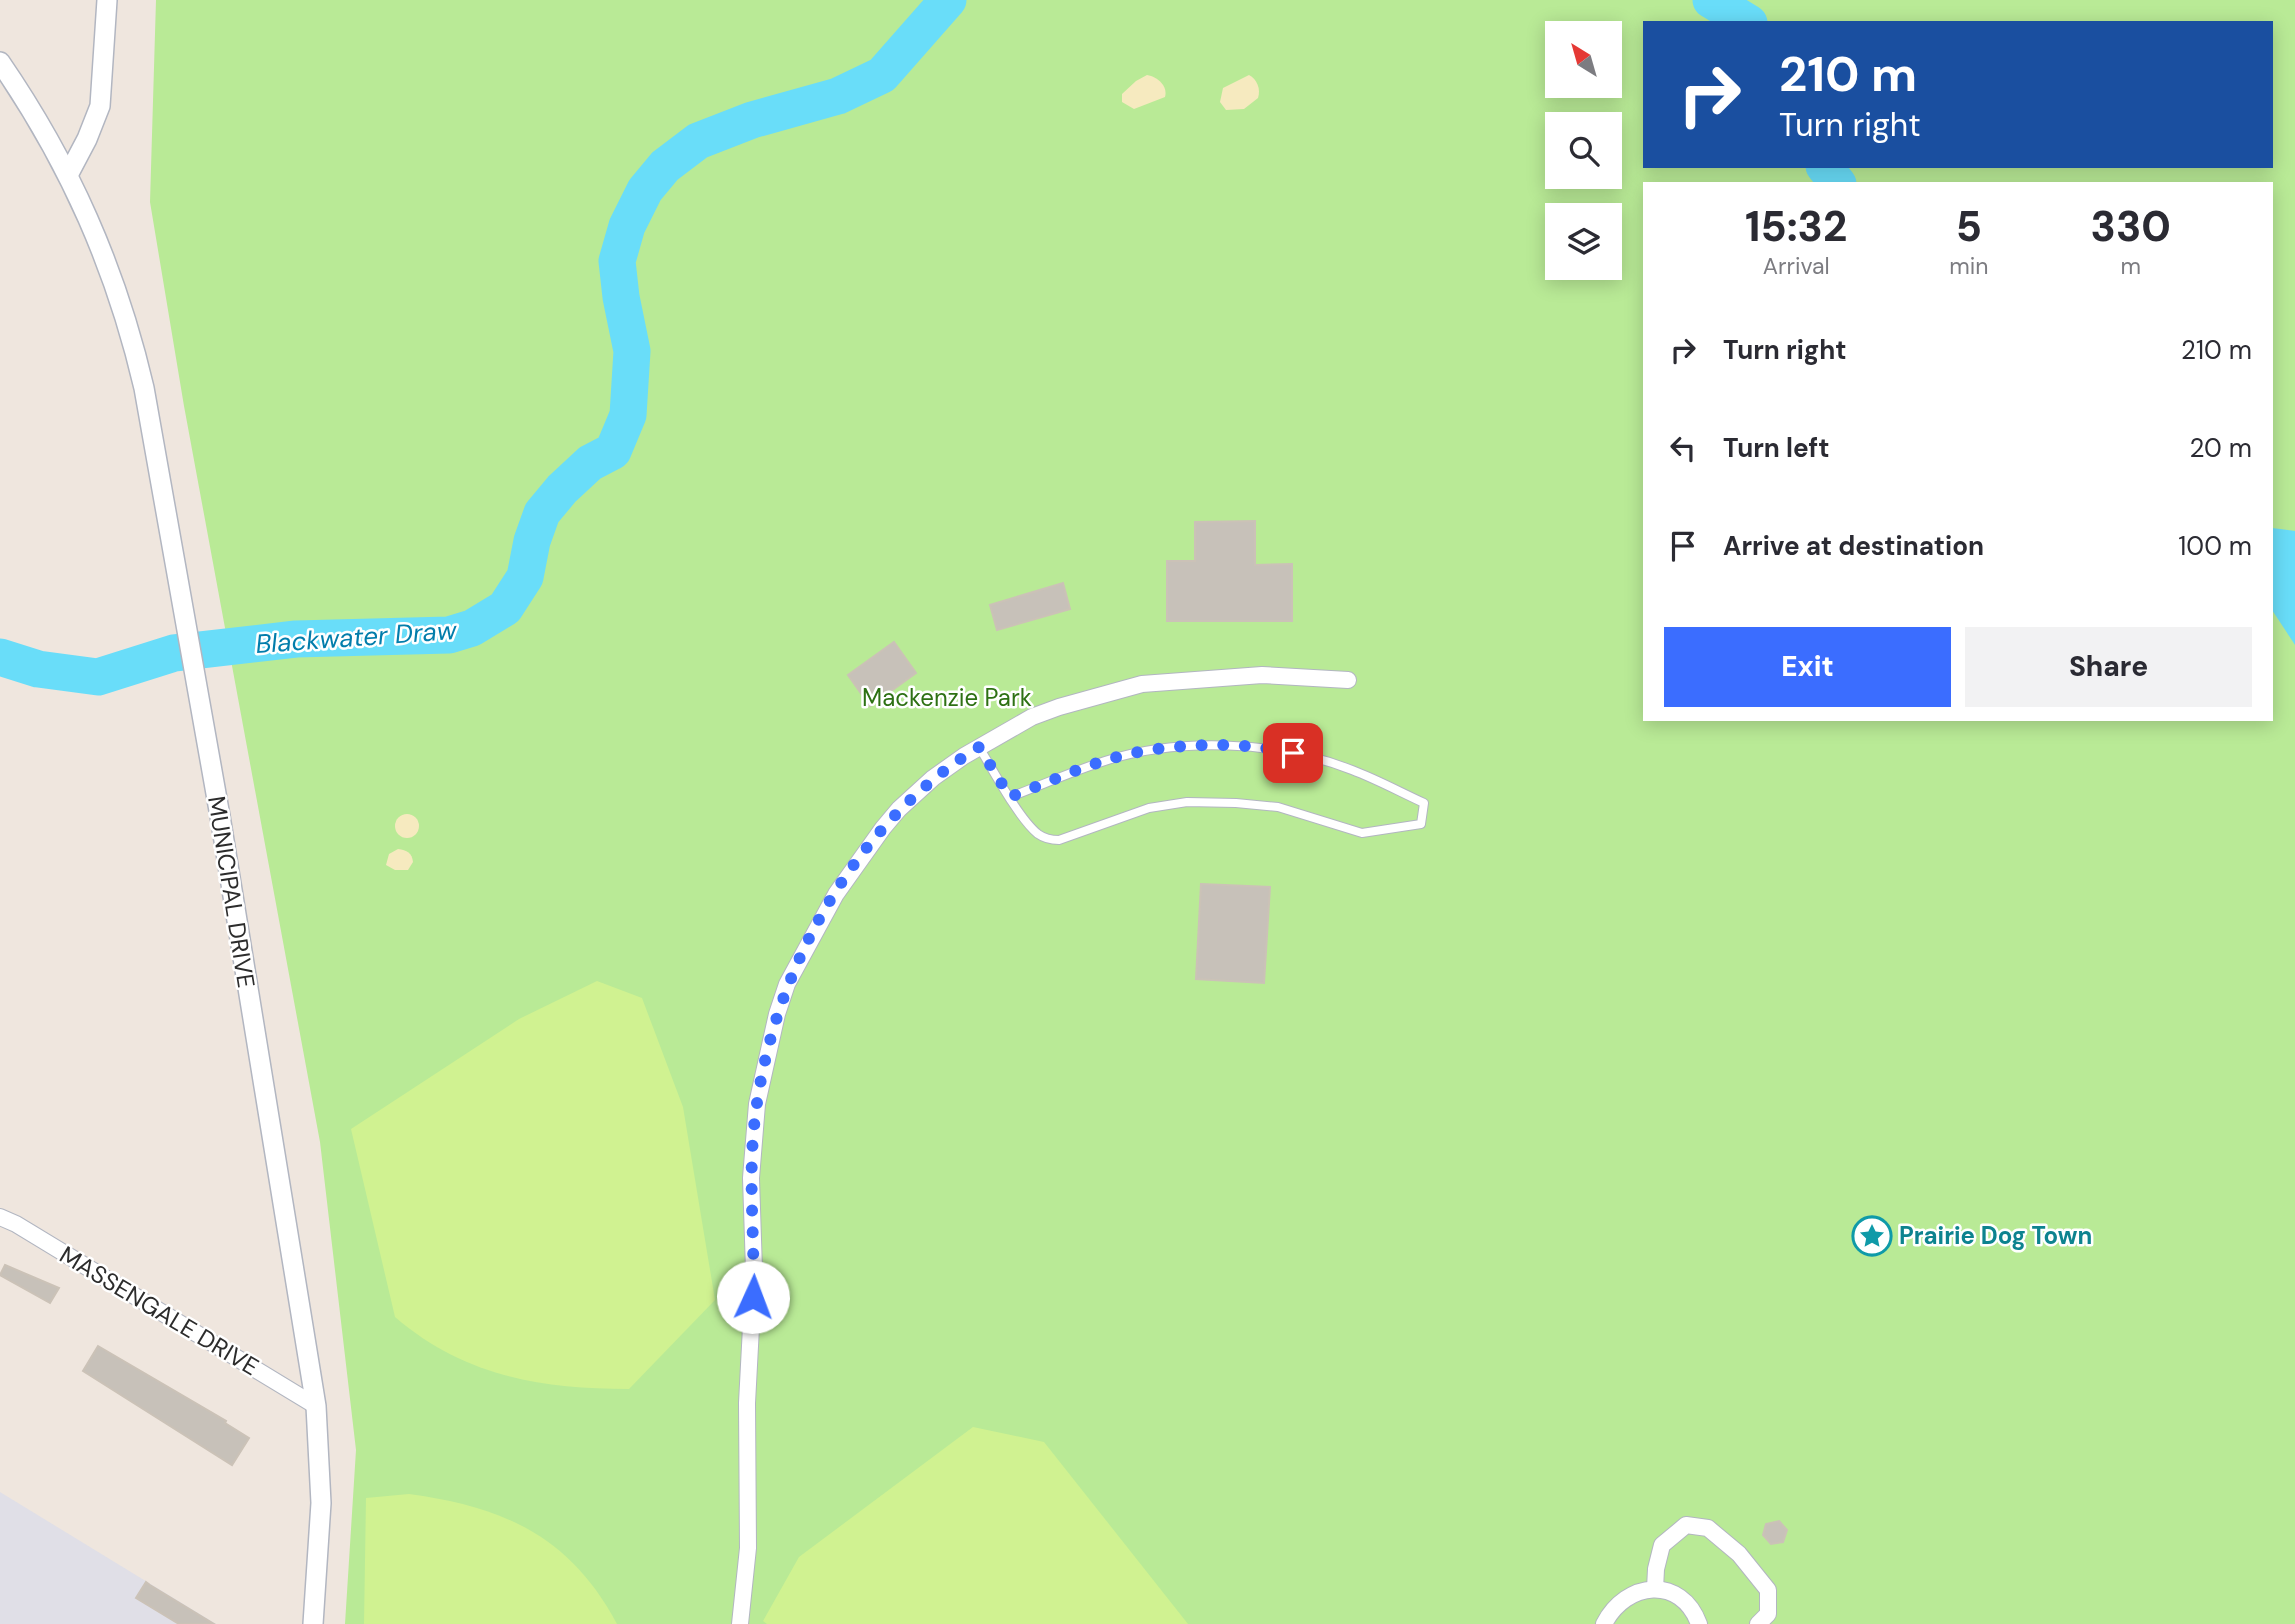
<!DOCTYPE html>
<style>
:root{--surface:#fff;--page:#f2f2f3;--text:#2b2b33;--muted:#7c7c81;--accent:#3b6dff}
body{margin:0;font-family:"DM Sans",sans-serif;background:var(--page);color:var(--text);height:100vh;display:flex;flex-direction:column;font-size:26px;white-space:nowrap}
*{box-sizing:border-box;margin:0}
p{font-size:23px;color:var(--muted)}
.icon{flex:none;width:38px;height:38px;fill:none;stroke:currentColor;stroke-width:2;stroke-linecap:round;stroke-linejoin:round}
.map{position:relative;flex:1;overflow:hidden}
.sheet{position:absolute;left:1643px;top:182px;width:630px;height:539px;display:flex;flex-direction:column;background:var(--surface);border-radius:0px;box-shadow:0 4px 18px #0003}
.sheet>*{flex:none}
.guide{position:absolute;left:1643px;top:21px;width:630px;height:147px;border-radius:0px;box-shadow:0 4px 18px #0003;background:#1a4fa0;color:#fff;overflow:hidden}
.needle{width:46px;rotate:323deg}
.tools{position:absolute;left:1545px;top:21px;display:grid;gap:14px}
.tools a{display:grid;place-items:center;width:77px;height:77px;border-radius:0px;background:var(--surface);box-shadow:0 4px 18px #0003;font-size:35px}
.pin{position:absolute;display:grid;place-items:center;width:60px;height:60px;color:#fff;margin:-30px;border-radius:14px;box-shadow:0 4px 10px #0006}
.me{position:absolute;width:77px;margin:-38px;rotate:2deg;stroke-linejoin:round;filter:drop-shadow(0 0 5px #0008)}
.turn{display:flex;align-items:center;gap:24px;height:147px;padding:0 21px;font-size:32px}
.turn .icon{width:91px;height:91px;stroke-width:2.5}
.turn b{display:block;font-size:49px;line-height:60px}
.eta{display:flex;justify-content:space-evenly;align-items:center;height:119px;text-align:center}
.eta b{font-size:42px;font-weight:800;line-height:49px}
.primary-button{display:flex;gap:14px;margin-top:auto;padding:14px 21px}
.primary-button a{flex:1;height:80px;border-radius:0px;background:var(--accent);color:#fff;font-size:28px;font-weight:800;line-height:80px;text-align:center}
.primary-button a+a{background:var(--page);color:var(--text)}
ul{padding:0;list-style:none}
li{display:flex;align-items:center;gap:21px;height:98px;padding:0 21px}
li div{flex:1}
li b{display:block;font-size:26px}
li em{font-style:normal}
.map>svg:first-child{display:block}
</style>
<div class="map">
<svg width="2295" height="1624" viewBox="0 0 2295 1624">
<rect width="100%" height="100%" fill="#efe6de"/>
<polygon fill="#e0dfe7" points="0,1492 216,1624 0,1624"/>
<path fill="#b9ea96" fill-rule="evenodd" d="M156,0H2295V1624H345L356,1450L320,1142L184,406L150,202ZM1645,23H2272V166H1645ZM1558,33H1610V86H1558ZM1558,124H1610V177H1558ZM1645,184H2272V719H1645ZM1558,215H1610V268H1558Z"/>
<g fill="#f6eabf">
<path d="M1147,75C1158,77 1168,86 1165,97L1134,109L1122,102V94L1136,81Z"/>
<path d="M1249,75C1257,79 1261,89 1258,98L1244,109L1226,110L1220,102L1223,88Z"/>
<circle cx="407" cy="826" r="12"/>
<path d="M398,849C407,850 412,853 413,862L408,870H395L386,865L389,854Z"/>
</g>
<g fill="#d0f291">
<path d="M597,981L642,998L683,1107L715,1300L629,1389C540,1389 464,1376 395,1317L351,1129L519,1019Z"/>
<polygon points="973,1427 1044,1442 1188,1624 767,1624 763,1621 799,1557"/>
<path d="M409,1494C504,1507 570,1536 617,1624H364L366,1498Z"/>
</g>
<polygon fill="#69ddf9" points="2272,528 2295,531 2295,645 2272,610"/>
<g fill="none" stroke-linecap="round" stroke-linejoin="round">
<g stroke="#69ddf9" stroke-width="37">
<polyline points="1711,0 1749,23"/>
<polyline points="1824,166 1838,184"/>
<polyline points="0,657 38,669 98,677 174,653 296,639 449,635 472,628 505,608 525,577 532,541 542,513 562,489 590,463 613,451 628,415 632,351 621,297 617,261 627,226 645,190 665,166 698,141 752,120 838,96 882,75 948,0"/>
</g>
</g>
<g fill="#c7c1b9" stroke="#cbc2b7" stroke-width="2">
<polygon points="1255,521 1255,565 1292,564 1292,621 1167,621 1167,561 1195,561 1195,522"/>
<polygon points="1063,583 1070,609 997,630 990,605"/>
<polygon points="894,642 916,673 870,706 848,675"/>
<polygon points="1201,884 1270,887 1264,983 1196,979"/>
<polygon points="5,1265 59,1288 50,1303 0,1275"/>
<polygon points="98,1346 226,1421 225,1423 249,1438 232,1465 83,1371"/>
<polygon points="1779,1521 1787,1530 1783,1542 1771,1544 1763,1535 1766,1524"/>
<polygon points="146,1582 150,1585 214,1624 179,1624 136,1598"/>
</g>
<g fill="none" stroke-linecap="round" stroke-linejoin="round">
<g stroke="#b2b6c1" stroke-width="10">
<path id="service" d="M979,747C993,770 1019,819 1038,834C1045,839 1051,840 1059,840L1149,808L1187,802L1236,803L1278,807L1362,833L1421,824L1424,803C1400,792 1376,779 1352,770C1279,741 1179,737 1105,761C1073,771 1042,785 1010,797"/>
</g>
<g stroke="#b2b6c1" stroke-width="18">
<g id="minor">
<polyline points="0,1217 16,1224 316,1406"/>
<polyline points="1655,1589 1656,1569 1662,1545 1686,1525 1708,1528 1739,1554 1768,1590 1768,1614 1758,1624"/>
<polyline points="740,1624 748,1548 747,1403 754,1270 751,1178 757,1104 777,1014 787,984 836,894 883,828 899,809 933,778 964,756 1032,717 1059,707 1142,684 1262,675 1348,680"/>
<path d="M1604,1624C1626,1581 1681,1575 1699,1624"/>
</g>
</g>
<g stroke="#b2b6c1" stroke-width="22">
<g id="tertiary">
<path d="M0,62C70,164 116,268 144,388L220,816L316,1406L321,1503L313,1624"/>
<polyline points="68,175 87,139 100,106 107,0"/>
</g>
</g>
<use href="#service" stroke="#fff" stroke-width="8"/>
<use href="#minor" stroke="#fff" stroke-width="16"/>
<use href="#tertiary" stroke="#fff" stroke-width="19"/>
</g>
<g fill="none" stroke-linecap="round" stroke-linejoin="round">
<path stroke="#3b6dff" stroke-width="12" stroke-dasharray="0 21.6" d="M753,1297C755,1244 749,1191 753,1138C765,986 847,828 979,747L1010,797C1042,785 1074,770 1106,760C1162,743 1236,740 1293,753"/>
</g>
<defs>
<g id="sight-ring" transform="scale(2.0125)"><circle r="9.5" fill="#fff" stroke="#0f9aa8" stroke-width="1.5"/><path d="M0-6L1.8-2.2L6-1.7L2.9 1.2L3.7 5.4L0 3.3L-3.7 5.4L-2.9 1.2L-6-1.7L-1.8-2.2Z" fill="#0f9aa8"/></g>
</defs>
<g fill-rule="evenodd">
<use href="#sight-ring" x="1872" y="1236"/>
</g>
<g text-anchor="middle" stroke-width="5" stroke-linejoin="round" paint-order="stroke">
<g font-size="24" fill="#2e7114" stroke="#fff">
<text x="947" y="706">Mackenzie Park</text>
</g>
<g font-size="24" fill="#2c2c2c" stroke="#fff">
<text transform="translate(231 892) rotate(81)" y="8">MUNICIPAL DRIVE</text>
<text transform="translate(159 1311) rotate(31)" y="8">MASSENGALE DRIVE</text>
</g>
<g font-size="24" font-weight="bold" fill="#0d838f" stroke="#fff" text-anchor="start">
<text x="1899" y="1244">Prairie Dog Town</text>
</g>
<g font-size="26" font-style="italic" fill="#027dab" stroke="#fff">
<text transform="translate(356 637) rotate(-4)" y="9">Blackwater Draw</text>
</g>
</g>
</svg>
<div class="tools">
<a><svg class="needle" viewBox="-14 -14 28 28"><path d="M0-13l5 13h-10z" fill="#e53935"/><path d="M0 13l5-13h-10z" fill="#7c7c81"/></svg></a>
<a><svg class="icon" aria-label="search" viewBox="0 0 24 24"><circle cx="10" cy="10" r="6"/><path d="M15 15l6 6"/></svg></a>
<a><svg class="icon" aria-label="layers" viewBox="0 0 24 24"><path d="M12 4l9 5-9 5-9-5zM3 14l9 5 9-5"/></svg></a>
</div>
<div class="pin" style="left:1293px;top:753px;background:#d93025"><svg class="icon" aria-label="arrive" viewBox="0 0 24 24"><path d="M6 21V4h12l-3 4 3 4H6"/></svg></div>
<svg class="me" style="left:753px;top:1297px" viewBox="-20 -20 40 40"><circle r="19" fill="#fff"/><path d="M0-13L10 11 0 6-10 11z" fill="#3b6dff"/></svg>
<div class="guide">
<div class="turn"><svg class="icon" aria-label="right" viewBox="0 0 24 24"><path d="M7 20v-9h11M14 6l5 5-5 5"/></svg><div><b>210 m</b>Turn right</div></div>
</div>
<section class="sheet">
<div class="eta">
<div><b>15:32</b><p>Arrival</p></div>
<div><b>5</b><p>min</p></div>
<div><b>330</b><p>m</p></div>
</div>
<ul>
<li><svg class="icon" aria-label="right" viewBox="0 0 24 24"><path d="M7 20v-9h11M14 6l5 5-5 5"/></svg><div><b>Turn right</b></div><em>210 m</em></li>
<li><svg class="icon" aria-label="left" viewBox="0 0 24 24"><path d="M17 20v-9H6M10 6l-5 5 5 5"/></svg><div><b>Turn left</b></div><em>20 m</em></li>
<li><svg class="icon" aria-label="arrive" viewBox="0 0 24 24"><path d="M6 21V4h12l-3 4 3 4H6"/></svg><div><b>Arrive at destination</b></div><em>100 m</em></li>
</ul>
<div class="primary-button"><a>Exit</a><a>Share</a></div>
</section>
</div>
